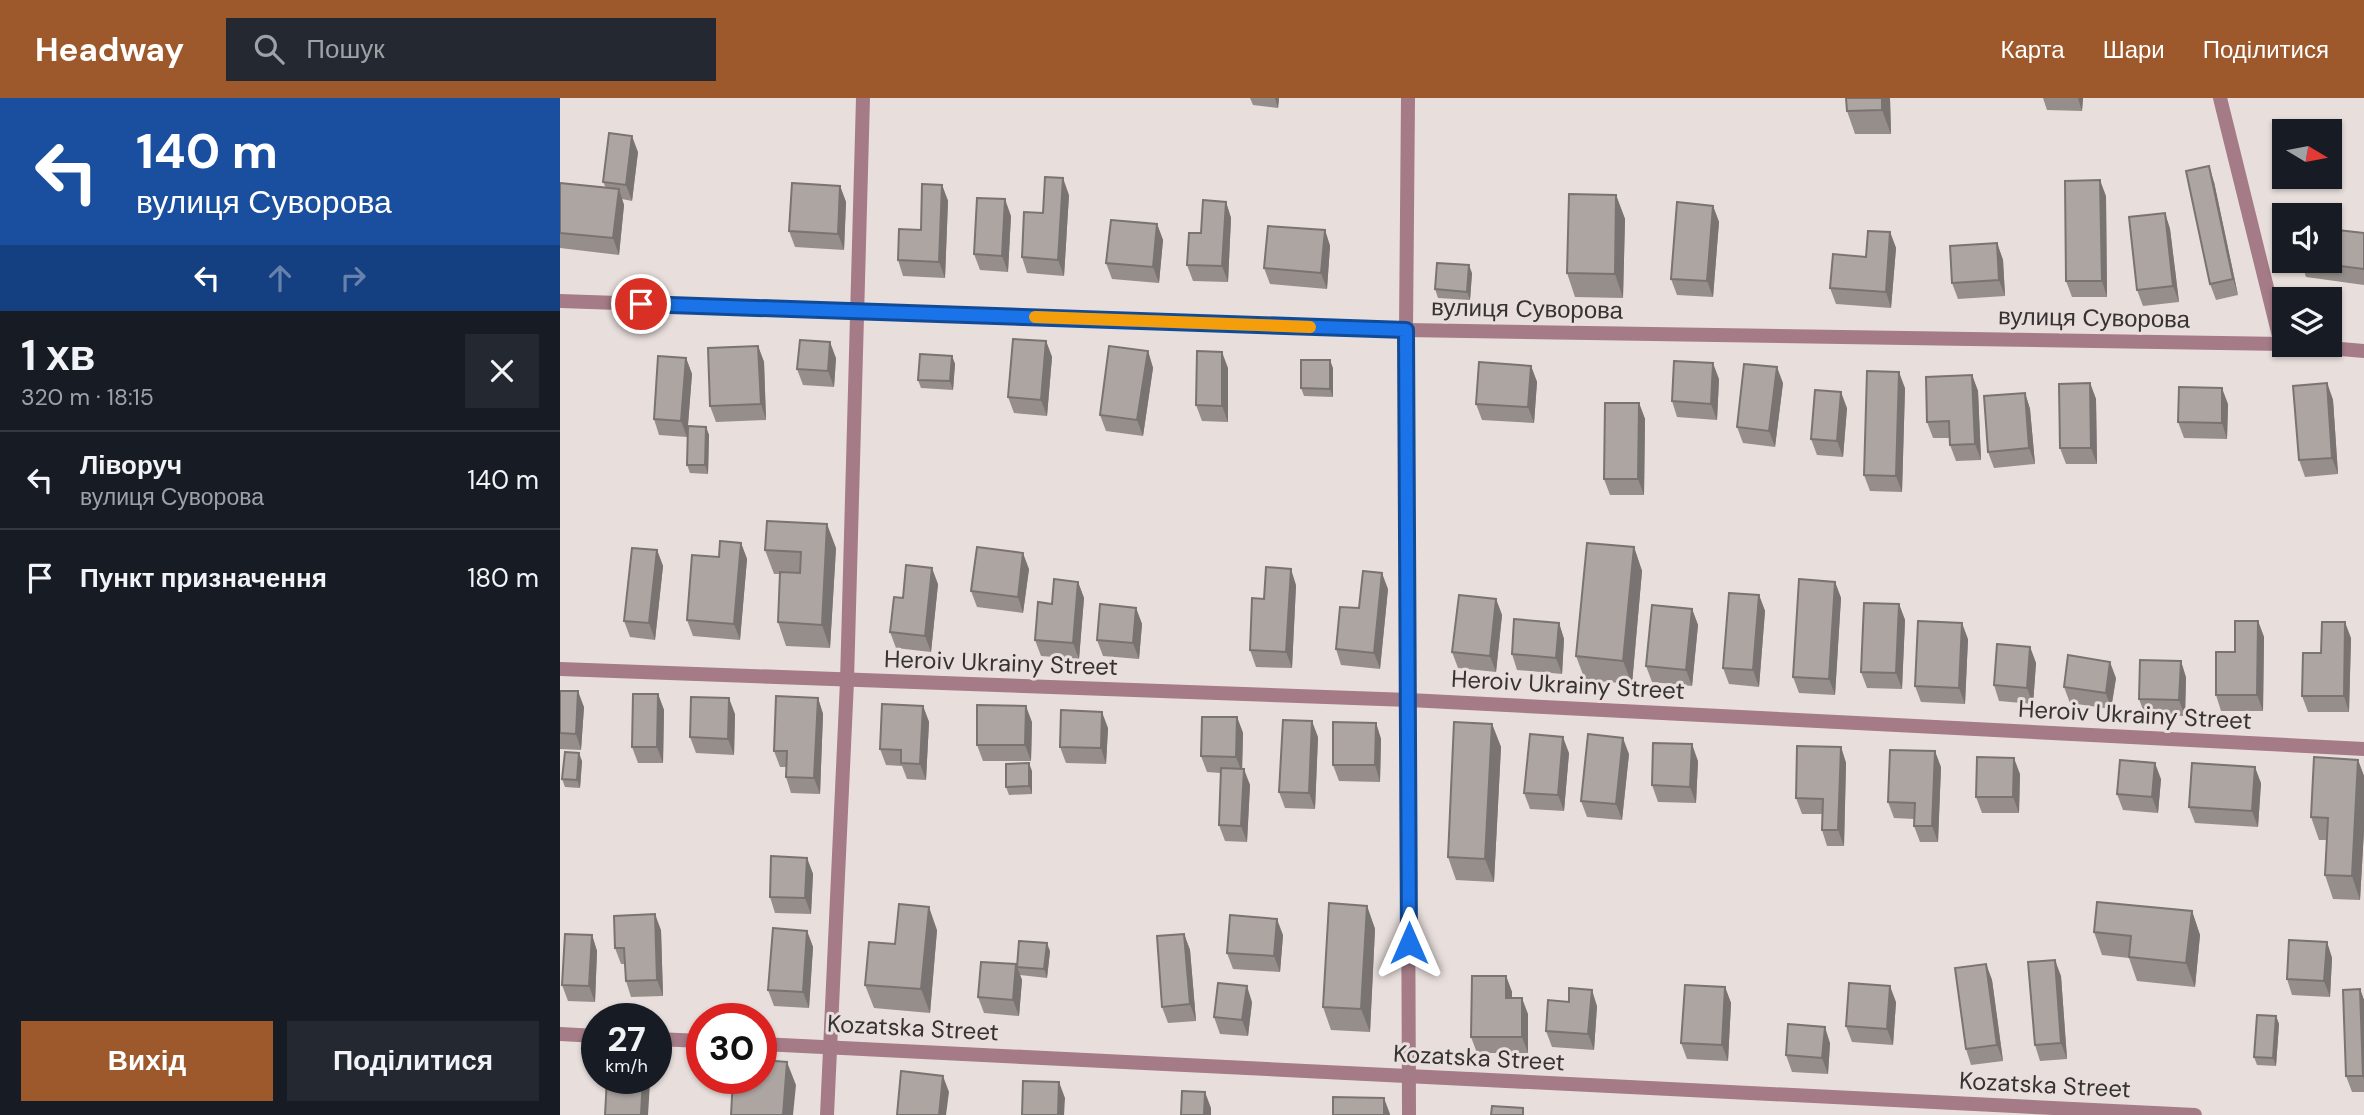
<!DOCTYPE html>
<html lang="uk">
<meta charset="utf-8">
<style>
:root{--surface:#171b24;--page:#242831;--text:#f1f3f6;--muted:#9ea1a6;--line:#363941;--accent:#9d592b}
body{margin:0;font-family:"DM Sans",sans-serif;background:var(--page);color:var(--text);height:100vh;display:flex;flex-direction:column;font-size:26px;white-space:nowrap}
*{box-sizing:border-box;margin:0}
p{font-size:23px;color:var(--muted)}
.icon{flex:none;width:38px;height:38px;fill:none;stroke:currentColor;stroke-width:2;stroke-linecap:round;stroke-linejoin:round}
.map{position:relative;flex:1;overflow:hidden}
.details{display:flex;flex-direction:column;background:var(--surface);width:560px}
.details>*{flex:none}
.guide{background:#1a4fa0;color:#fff;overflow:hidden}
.needle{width:46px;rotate:100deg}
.buttons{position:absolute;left:1712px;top:21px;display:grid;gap:14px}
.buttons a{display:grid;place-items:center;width:70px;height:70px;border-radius:0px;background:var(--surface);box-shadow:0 2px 5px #0004;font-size:35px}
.speed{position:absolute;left:21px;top:905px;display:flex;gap:14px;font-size:35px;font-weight:700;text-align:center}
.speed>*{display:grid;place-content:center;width:91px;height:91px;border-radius:50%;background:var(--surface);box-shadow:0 2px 5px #0004;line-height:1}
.speed small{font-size:18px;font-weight:400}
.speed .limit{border:10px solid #d22;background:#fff;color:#111}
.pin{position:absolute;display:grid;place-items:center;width:60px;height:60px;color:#fff;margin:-30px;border:4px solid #fff;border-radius:50%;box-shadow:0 2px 7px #0007}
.me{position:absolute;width:77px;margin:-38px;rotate:0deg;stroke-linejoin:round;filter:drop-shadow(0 0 5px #0008)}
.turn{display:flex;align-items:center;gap:24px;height:147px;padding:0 21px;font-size:32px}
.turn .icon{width:91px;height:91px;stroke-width:2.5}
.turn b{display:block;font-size:49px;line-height:60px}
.lanes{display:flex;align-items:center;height:66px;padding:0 21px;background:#0003;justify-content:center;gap:35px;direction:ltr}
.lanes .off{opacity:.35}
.round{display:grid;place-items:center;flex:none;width:74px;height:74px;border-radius:0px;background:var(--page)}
.head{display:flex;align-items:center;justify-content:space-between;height:119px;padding:0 21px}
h1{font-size:42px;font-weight:700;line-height:52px}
.button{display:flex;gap:14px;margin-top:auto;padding:14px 21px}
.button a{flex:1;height:80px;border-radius:0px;background:var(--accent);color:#fff;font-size:28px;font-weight:700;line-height:80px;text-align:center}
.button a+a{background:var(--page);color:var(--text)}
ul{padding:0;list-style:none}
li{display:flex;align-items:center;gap:21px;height:98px;padding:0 21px;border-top:2px solid var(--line)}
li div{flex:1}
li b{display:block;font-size:26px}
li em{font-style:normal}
header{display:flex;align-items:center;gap:42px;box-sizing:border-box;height:98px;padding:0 35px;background:var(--accent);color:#fff}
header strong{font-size:33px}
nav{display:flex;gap:38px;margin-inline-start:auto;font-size:24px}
.search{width:490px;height:63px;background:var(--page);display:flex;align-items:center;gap:18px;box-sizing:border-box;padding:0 24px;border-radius:0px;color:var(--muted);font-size:26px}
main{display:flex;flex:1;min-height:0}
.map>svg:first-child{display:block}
</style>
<header>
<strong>Headway</strong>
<div class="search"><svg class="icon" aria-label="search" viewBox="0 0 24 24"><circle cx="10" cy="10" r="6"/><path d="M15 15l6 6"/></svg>Пошук</div>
<nav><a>Карта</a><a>Шари</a><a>Поділитися</a></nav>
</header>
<main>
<section class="details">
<div class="guide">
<div class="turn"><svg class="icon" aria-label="left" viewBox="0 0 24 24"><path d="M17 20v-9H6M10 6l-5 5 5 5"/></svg><div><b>140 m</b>вулиця Суворова</div></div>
<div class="lanes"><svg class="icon" aria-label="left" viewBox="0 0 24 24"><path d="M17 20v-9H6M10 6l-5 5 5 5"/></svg><svg class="icon off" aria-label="ahead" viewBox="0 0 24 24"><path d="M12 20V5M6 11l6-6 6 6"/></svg><svg class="icon off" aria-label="right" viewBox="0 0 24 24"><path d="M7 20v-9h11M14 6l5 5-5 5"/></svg></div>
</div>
<div class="head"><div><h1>1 хв</h1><p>320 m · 18:15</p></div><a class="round"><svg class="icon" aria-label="close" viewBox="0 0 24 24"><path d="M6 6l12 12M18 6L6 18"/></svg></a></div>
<ul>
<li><svg class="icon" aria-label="left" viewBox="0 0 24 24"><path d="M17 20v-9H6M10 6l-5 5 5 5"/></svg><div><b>Ліворуч</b><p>вулиця Суворова</p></div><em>140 m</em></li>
<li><svg class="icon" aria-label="arrive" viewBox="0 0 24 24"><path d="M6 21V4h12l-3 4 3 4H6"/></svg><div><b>Пункт призначення</b></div><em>180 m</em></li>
</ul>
<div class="button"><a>Вихід</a><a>Поділитися</a></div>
</section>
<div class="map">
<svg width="1804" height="1017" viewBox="0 0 1804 1017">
<rect width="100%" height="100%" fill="#e8dfdc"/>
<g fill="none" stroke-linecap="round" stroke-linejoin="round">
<g stroke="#a47b87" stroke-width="14">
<polyline points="848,0 846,232 849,1017"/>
<polyline points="1660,0 1721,246"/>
<polyline points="0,203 846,232 1724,246"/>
<polyline points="1735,247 1804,253"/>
<polyline points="0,571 849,602 1804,651"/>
<polyline points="0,936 37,938"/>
<polyline points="96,941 142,943"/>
<polyline points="201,946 1635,1017"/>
<polyline points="267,1017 287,583 303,0"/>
</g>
</g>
<g fill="#958e8b">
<polygon points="690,0 719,0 718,10 693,7"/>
<polygon points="1286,0 1330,0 1331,36 1295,36 1287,13"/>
<polygon points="1483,0 1523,0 1522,13 1487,12"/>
<polygon points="78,54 72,103 62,101 64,107 59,157 0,150 0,85 46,90 43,84"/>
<polygon points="1654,84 1678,197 1656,202 1650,186"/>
<polygon points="382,87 388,103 385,180 343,178 338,162 361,132"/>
<polygon points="280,88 286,104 284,152 235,149 229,133"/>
<polygon points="509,97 504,178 467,175 462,159"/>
<polygon points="1056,97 1065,121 1063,200 1015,199 1007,175"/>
<polygon points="1546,98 1547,199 1512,199 1506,183"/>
<polygon points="666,104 671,120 668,184 633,183 627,167 641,135"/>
<polygon points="1153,108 1159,124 1153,199 1117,197 1111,181"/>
<polygon points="1605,115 1610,131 1619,204 1583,208 1577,192"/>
<polygon points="451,118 448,174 420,172 414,156"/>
<polygon points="597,126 603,142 599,185 552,181 546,165"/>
<polygon points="765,132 770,148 767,191 710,186 704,170"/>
<polygon points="1330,134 1336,150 1331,210 1276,206 1270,190 1306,159"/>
<polygon points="1804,135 1804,187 1746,179 1741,163"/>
<polygon points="1437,145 1443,162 1445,198 1398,201 1392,185"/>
<polygon points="912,175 910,202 878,200 875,191"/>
<polygon points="486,243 492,259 487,318 454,315 448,299"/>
<polygon points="198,248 204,264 206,322 156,324 150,308"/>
<polygon points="588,253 593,270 583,338 546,333 540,317"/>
<polygon points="392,258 395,266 393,292 361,290 358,282"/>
<polygon points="126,260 132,276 127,339 99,337 94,321"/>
<polygon points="276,260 274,289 243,287 237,271"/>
<polygon points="971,268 977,284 974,325 922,322 916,306"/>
<polygon points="668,270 668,324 642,323 636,307"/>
<polygon points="773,270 773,299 744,298 741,290"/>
<polygon points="1412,277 1418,293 1421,362 1396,363 1390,347 1390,340 1373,340 1367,324"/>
<polygon points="1159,281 1157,322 1117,319 1112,303"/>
<polygon points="1223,285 1215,349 1183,345 1177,329"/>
<polygon points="1530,285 1536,301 1537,366 1506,366 1500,350"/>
<polygon points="1767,285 1773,302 1778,376 1745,379 1739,362"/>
<polygon points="1345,290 1342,394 1310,393 1304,377"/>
<polygon points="1465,295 1470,311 1475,366 1434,370 1428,354"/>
<polygon points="1079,305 1085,321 1084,397 1050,397 1044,381"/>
<polygon points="1668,306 1667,341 1624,340 1618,324"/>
<polygon points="1287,310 1283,359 1257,357 1251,341"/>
<polygon points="146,329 149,337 148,376 130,375 127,367"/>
<polygon points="181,445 187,461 180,542 133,538 127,522 159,459"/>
<polygon points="1074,449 1082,473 1072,586 1025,582 1016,558"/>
<polygon points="276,450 270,550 226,548 218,524 220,476 214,476 205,452"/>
<polygon points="97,452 103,468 95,542 70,539 64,523"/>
<polygon points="469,471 463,515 417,509 411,493"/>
<polygon points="518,484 524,500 519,561 481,558 475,542 492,506"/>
<polygon points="1275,484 1281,500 1275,597 1239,595 1233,579"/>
<polygon points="378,486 371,554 336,550 330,534 343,500"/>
<polygon points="736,487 732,570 696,569 690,552 704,501"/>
<polygon points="828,491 820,571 781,567 776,551 799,510"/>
<polygon points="1199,497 1205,513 1199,589 1169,586 1163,570"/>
<polygon points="936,501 942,517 936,574 898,570 892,554"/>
<polygon points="1339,506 1345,522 1342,591 1307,590 1301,574"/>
<polygon points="576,510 582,526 579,561 543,558 537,542"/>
<polygon points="1132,511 1138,527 1132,588 1092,584 1086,568"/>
<polygon points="1698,523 1704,539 1703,613 1661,613 1656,597"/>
<polygon points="999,525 1004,541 1002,576 957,572 952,556"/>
<polygon points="1791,540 1789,614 1748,614 1742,598 1761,555"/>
<polygon points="1408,541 1405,606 1361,604 1355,588"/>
<polygon points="1470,549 1476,565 1473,606 1439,603 1434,587"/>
<polygon points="1626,579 1625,618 1585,617 1579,601"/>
<polygon points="1556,580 1551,611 1510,605 1504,589"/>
<polygon points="0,593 24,609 21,652 0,651"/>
<polygon points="98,596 104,612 103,665 78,665 72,649"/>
<polygon points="258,600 263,616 260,696 231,695 226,679 226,669 220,669 214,653"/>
<polygon points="363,608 369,624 366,682 347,681 342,668 326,667 320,651"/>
<polygon points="175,616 174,657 136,655 130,639"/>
<polygon points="677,619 683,635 682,671 690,687 687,744 665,743 659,727 661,675 647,674 641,658"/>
<polygon points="472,624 471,663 423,663 417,647"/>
<polygon points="816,625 821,641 820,684 779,683 773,667"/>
<polygon points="932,626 941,649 934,784 896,782 888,759"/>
<polygon points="548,630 546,666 506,665 500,649"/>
<polygon points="758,639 755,711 725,710 719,694"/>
<polygon points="1281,649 1286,665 1284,748 1267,748 1262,732 1262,716 1242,716 1236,700"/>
<polygon points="1009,655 1004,713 970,711 964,695"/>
<polygon points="1069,656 1062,722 1027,719 1021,703"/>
<polygon points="1798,662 1804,678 1804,732 1800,802 1773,801 1765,777 1767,742 1759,742 1751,719"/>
<polygon points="22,663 20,690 5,689 2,681"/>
<polygon points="1138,663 1136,705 1098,704 1092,687"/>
<polygon points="1381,669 1378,744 1360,744 1354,728 1354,721 1334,720 1328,704"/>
<polygon points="472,673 472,696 449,697 446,689"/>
<polygon points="1460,676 1459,715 1422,715 1416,699"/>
<polygon points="1601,681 1598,715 1563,712 1557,696"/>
<polygon points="1701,685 1698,729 1635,725 1629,709"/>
<polygon points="247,760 253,776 251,816 215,815 210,799"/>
<polygon points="807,808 815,831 810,934 771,932 763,909"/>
<polygon points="1632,813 1640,837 1635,889 1577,883 1569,860 1542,857 1534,834"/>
<polygon points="101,832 103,898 71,899 66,883 65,866 61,866 55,850"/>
<polygon points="377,832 370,915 314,910 305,887 335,846"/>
<polygon points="247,833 253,849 249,910 214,908 208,892"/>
<polygon points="624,836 630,852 636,923 608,925 602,909"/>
<polygon points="32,837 37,853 35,904 8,903 2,887"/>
<polygon points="723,837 720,874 673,871 667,855"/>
<polygon points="1767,844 1772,860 1770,899 1732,897 1727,881"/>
<polygon points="490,853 487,880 460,877 462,882 459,918 424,915 418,899 456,866"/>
<polygon points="1426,866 1432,882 1443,963 1411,967 1406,951"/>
<polygon points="946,878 952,894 952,900 968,916 968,955 917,955 911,939"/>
<polygon points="1501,878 1507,961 1480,963 1475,947"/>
<polygon points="1165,889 1171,905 1168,963 1127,961 1121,945"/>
<polygon points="1800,891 1804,902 1804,994 1792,994 1786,978"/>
<polygon points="692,904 688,938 660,936 654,919"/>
<polygon points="1336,904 1333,947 1292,944 1286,928"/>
<polygon points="1037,908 1034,952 992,949 986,933"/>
<polygon points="1716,918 1719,926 1716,968 1697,967 1694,959"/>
<polygon points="1270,945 1268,976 1232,974 1226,957"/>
</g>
<g fill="#797471">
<polygon points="715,0 719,0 718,10"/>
<polygon points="1322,0 1330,0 1331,36 1322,12"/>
<polygon points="1518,0 1523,0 1522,13"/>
<polygon points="72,38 78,54 72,103 66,87"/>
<polygon points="1649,68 1654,84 1678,197 1673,181"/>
<polygon points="503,80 509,97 504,178 498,162"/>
<polygon points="1540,82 1546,98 1547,199 1542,183"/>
<polygon points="382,87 388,103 385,180 379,164"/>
<polygon points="280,88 286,104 284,152 278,136"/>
<polygon points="59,91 64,107 59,157 53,140"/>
<polygon points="1056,97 1065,121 1063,200 1055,176"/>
<polygon points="445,101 451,118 448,174 442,158"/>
<polygon points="666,104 671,120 668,184 662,168"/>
<polygon points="1153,108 1159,124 1153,199 1147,183"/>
<polygon points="1605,115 1610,131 1619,204 1613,188"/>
<polygon points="597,126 603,142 599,185 593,169"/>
<polygon points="765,132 770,148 767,191 761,175"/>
<polygon points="1330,134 1336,150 1331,210 1326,194"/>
<polygon points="1437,145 1443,162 1445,198 1439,182"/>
<polygon points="909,167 912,175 910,202 907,194"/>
<polygon points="486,243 492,259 487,318 481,302"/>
<polygon points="270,244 276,260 274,289 268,273"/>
<polygon points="198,248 204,264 206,322 201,306"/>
<polygon points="588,253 593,270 583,338 577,322"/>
<polygon points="662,254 668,270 668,324 662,308"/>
<polygon points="392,258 395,266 393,292 390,283"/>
<polygon points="126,260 132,276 127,339 121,323"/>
<polygon points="770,262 773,270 773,299 770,291"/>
<polygon points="1153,265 1159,281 1157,322 1151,306"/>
<polygon points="971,268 977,284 974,325 968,309"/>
<polygon points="1217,269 1223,285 1215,349 1209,333"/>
<polygon points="1339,274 1345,290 1342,394 1336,378"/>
<polygon points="1412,277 1418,293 1421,362 1415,346"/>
<polygon points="1530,285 1536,301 1537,366 1531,350"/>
<polygon points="1767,285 1773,302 1778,376 1772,360"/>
<polygon points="1662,290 1668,306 1667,341 1662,325"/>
<polygon points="1281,294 1287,310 1283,359 1277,343"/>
<polygon points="1465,295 1470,311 1475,366 1469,350"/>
<polygon points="1079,305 1085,321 1084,397 1078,381"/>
<polygon points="146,329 149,337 148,376 145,367"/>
<polygon points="267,426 276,450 270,550 262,527"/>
<polygon points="181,445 187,461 180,542 174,526"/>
<polygon points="1074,449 1082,473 1072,586 1063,563"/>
<polygon points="97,452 103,468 95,542 89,525"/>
<polygon points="463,455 469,471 463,515 458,499"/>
<polygon points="372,470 378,486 371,554 365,538"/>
<polygon points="731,471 736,487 732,570 726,554"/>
<polygon points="822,475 828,491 820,571 814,555"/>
<polygon points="518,484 524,500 519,561 513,545"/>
<polygon points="1275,484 1281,500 1275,597 1269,581"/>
<polygon points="1199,497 1205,513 1199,589 1193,572"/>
<polygon points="936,501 942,517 936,574 930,558"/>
<polygon points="1339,506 1345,522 1342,591 1336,575"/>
<polygon points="576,510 582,526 579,561 573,545"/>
<polygon points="1132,511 1138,527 1132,588 1126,572"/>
<polygon points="1698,523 1704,539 1703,613 1697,597"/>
<polygon points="1785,524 1791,540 1789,614 1784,598"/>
<polygon points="999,525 1004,541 1002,576 996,560"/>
<polygon points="1402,525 1408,541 1405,606 1399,590"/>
<polygon points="1470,549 1476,565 1473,606 1467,590"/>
<polygon points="1621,563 1626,579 1625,618 1619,602"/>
<polygon points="1550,564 1556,580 1551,611 1546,595"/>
<polygon points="18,593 24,609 21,652 16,636"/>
<polygon points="98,596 104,612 103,665 97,649"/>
<polygon points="169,600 175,616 174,657 168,641"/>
<polygon points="258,600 263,616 260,696 254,680"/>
<polygon points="363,608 369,624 366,682 360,666"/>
<polygon points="466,608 472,624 471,663 465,647"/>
<polygon points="542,614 548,630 546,666 541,650"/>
<polygon points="677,619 683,635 682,675 676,659"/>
<polygon points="752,623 758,639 755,711 749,695"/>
<polygon points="816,625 821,641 820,684 815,667"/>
<polygon points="932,626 941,649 934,784 925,761"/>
<polygon points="1003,639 1009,655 1004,713 998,697"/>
<polygon points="1063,640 1069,656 1062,722 1056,706"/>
<polygon points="1132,646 1138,663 1136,705 1130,689"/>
<polygon points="1281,649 1286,665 1284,748 1278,732"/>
<polygon points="1375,653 1381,669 1378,744 1372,728"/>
<polygon points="19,655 22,663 20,690 17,682"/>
<polygon points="1454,660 1460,676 1459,715 1453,699"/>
<polygon points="1798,662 1804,678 1804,732 1800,802 1792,778"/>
<polygon points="469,665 472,673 472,696 469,688"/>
<polygon points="1595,665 1601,681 1598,715 1592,699"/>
<polygon points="1695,669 1701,685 1698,729 1692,713"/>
<polygon points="684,671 690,687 687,744 681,728"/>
<polygon points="247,760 253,776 251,816 245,800"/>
<polygon points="807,808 815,831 810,934 801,911"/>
<polygon points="369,809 377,832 370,915 361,891"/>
<polygon points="1632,813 1640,837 1635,889 1626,865"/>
<polygon points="95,816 101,832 103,898 97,882"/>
<polygon points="717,821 723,837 720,874 714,858"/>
<polygon points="247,833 253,849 249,910 243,894"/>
<polygon points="624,836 630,852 636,923 630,906"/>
<polygon points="32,837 37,853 35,904 29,888"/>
<polygon points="1767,844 1772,860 1770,899 1764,883"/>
<polygon points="487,845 490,853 487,880 484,871"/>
<polygon points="1495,862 1501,878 1507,961 1501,945"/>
<polygon points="456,866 462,882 459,918 453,902"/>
<polygon points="1426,866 1432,882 1443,963 1437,947"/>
<polygon points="946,878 952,894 952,916 946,900"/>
<polygon points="687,888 692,904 688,938 682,922"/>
<polygon points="1330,888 1336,904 1333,947 1327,931"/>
<polygon points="1165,889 1171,905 1168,963 1162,947"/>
<polygon points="1800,891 1804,902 1804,981 1803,978"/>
<polygon points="1032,892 1037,908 1034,952 1028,936"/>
<polygon points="962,900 968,916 968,955 962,939"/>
<polygon points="1716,918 1719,926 1716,968 1713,960"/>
<polygon points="1265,929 1270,945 1268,976 1262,960"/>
<polygon points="227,964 236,987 233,1017 223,1017"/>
<polygon points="383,978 389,994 386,1017 379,1017"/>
<polygon points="83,980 88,980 90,985 88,1017 81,1017"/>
<polygon points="499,984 505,1000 504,1017 498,1017"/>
<polygon points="645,994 651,1010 651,1017 644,1017"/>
<polygon points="824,1000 830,1016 830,1017 824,1017"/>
</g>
<g fill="#ada5a2" stroke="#797471" stroke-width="2">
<polygon points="1286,0 1322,0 1322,12 1287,13"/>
<polygon points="49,35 72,38 66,87 43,84"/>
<polygon points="1649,68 1673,181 1650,186 1626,73"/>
<polygon points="485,79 503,80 498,162 462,159 464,114 483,115"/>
<polygon points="1540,82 1542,183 1506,183 1505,83"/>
<polygon points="0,85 59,91 53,140 0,135"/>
<polygon points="232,85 280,88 278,136 229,133"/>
<polygon points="362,86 382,87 379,164 338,162 339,131 361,132"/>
<polygon points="1009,96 1056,97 1055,176 1007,175"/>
<polygon points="417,100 445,101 442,158 414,156"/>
<polygon points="643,102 666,104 662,168 627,167 629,135 641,135"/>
<polygon points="1117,104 1153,108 1147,183 1111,181"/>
<polygon points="1605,115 1613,188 1577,192 1569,119"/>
<polygon points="551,122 597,126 593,169 546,165"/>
<polygon points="708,128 765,132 761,175 704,170"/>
<polygon points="1769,131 1804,135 1804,171 1741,163 1769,163"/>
<polygon points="1308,133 1330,134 1326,194 1270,190 1273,156 1306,159"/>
<polygon points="1437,145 1439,182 1392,185 1390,148"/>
<polygon points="877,165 909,167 907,194 875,191"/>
<polygon points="453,241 486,243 481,302 448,299"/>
<polygon points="240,242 270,244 268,273 237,271"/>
<polygon points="198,248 201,306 150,308 148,250"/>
<polygon points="549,248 588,253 577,322 540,317"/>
<polygon points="637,253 662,254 662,308 636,307"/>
<polygon points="360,256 392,258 390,283 358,282"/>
<polygon points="98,258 126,260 121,323 94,321"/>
<polygon points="741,262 770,262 770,291 741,290"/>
<polygon points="1114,263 1153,265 1151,306 1112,303"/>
<polygon points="919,264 971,268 968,309 916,306"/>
<polygon points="1184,266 1217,269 1209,333 1177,329"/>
<polygon points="1307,273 1339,274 1336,378 1304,377"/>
<polygon points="1412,277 1415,346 1390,347 1389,323 1367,324 1366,279"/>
<polygon points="1530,285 1531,350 1500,350 1499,286"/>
<polygon points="1767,285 1772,360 1739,362 1733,288"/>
<polygon points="1619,289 1662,290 1662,325 1618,324"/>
<polygon points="1255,292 1281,294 1277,343 1251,341"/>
<polygon points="1465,295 1469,350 1428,354 1424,298"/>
<polygon points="1045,305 1079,305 1078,381 1044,381"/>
<polygon points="128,328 146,329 145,367 127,367"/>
<polygon points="207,423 267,426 262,527 218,524 220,474 240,475 241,454 205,452"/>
<polygon points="160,443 181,445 174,526 127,522 132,457 159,459"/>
<polygon points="1027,445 1074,449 1063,563 1016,558"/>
<polygon points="417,449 463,455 458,499 411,493"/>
<polygon points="72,450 97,452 89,525 64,523"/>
<polygon points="346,467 372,470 365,538 330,534 334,499 343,500"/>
<polygon points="706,469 731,471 726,554 690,552 692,500 704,501"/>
<polygon points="803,473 822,475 814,555 776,551 780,509 799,510"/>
<polygon points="494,481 518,484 513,545 475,542 478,504 492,506"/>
<polygon points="1239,481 1275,484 1269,581 1233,579"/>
<polygon points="1169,495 1199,497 1193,572 1163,570"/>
<polygon points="899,497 936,501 930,558 892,554"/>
<polygon points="1304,505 1339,506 1336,575 1301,574"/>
<polygon points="540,506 576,510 573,545 537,542"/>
<polygon points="1092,507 1132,511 1126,572 1086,568"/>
<polygon points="954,521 999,525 996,560 952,556"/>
<polygon points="1358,523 1402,525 1399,590 1355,588"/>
<polygon points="1675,523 1698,523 1697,597 1656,597 1656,554 1675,554"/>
<polygon points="1762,524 1785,524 1784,598 1742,598 1743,555 1761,555"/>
<polygon points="1437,546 1470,549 1467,590 1434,587"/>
<polygon points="1508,557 1550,564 1546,595 1504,589"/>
<polygon points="1580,562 1621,563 1619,602 1579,601"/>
<polygon points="0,593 18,593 16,636 0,635"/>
<polygon points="73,596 98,596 97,649 72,649"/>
<polygon points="216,598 258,600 254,680 226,679 227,653 214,653"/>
<polygon points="131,599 169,600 168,641 130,639"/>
<polygon points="322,606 363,608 360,666 341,665 341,652 320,651"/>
<polygon points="417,607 466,608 465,647 417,647"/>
<polygon points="501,612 542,614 541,650 500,649"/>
<polygon points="642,619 677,619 676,659 641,658"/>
<polygon points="723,622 752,623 749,695 719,694"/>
<polygon points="773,624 816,625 815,667 773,667"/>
<polygon points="894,624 932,626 925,761 888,759"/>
<polygon points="970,636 1003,639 998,697 964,695"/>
<polygon points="1028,636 1063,640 1056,706 1021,703"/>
<polygon points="1093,645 1132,646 1130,689 1092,687"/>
<polygon points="1237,648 1281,649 1278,732 1262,732 1263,701 1236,700"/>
<polygon points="1330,652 1375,653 1372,728 1354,728 1355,705 1328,704"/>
<polygon points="5,654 19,655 17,682 2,681"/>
<polygon points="1417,659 1454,660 1453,699 1416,699"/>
<polygon points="1754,659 1798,662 1792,778 1765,777 1768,720 1751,719"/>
<polygon points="1560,662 1595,665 1592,699 1557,696"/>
<polygon points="469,665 469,688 446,689 446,666"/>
<polygon points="1632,665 1695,669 1692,713 1629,709"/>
<polygon points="661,670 684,671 681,728 659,727"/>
<polygon points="211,758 247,760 245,800 210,799"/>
<polygon points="1537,804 1632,813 1626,865 1569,859 1571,838 1534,834"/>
<polygon points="769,805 807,808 801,911 763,909"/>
<polygon points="339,806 369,809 361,891 305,887 309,844 335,846"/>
<polygon points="95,816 97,882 66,883 64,850 55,850 54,818"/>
<polygon points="670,817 717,821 714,858 667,855"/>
<polygon points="213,830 247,833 243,894 208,892"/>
<polygon points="5,836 32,837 29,888 2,887"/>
<polygon points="624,836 630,906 602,909 597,838"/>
<polygon points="1729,842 1767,844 1764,883 1727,881"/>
<polygon points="459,843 487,845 484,871 457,869"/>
<polygon points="1495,862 1501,945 1475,947 1468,864"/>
<polygon points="421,864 456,866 453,902 418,899"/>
<polygon points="1426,866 1437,947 1406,951 1395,870"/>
<polygon points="912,878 946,878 946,900 962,900 962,939 911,939"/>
<polygon points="658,885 687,888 682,922 654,919"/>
<polygon points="1289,885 1330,888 1327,931 1286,928"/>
<polygon points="1125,887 1165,889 1162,947 1121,945"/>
<polygon points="1009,890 1032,892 1028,936 986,933 988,902 1009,904"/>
<polygon points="1800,891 1803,978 1786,978 1783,892"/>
<polygon points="1697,917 1716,918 1713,960 1694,959"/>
<polygon points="1228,926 1265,929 1262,960 1226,957"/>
<polygon points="201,962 227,964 223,1017 171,1017 173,980 201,980"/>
<polygon points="341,973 383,978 379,1017 337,1017"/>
<polygon points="47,980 83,980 81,1017 45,1017"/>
<polygon points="463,983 499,984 498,1017 462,1017"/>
<polygon points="622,993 645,994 644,1017 621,1017"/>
<polygon points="773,999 824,1000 824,1017 773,1017"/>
<polygon points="932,1008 963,1010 963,1017 931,1017"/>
</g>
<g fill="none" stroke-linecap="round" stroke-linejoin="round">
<g stroke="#114b97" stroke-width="18">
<polyline id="route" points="81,206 846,232 849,845"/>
</g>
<use href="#route" stroke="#1a73e8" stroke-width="12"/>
<polyline stroke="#f59e0b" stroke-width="12" points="475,219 750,229"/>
</g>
<g text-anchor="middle" stroke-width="6" stroke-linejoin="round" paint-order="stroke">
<g font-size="24" fill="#363332" stroke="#e8dfdc">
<text transform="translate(967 211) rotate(1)" y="8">вулиця Суворова</text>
<text transform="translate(1534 220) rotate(1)" y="8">вулиця Суворова</text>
<text transform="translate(441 565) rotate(2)" y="8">Heroiv Ukrainy Street</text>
<text transform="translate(1008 587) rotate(3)" y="8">Heroiv Ukrainy Street</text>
<text transform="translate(1575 617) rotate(3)" y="8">Heroiv Ukrainy Street</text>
<text transform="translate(353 930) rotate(3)" y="8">Kozatska Street</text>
<text transform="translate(919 960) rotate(3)" y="8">Kozatska Street</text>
<text transform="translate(1485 987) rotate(3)" y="8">Kozatska Street</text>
</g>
</g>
</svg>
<div class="buttons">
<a><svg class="needle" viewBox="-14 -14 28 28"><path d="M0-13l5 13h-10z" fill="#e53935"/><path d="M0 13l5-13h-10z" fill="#9ea1a6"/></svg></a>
<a><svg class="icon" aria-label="sound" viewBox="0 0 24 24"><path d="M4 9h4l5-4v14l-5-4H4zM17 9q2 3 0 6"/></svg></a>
<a><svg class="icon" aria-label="layers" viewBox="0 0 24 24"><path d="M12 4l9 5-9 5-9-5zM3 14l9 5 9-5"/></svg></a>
</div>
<div class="speed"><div>27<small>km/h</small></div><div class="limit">30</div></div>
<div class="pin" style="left:81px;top:206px;background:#d93025"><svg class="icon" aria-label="arrive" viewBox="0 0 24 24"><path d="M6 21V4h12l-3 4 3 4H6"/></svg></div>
<svg class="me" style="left:849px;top:845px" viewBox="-20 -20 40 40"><path d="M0-17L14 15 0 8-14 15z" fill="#1a73e8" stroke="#fff" stroke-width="4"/></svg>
</div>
</main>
